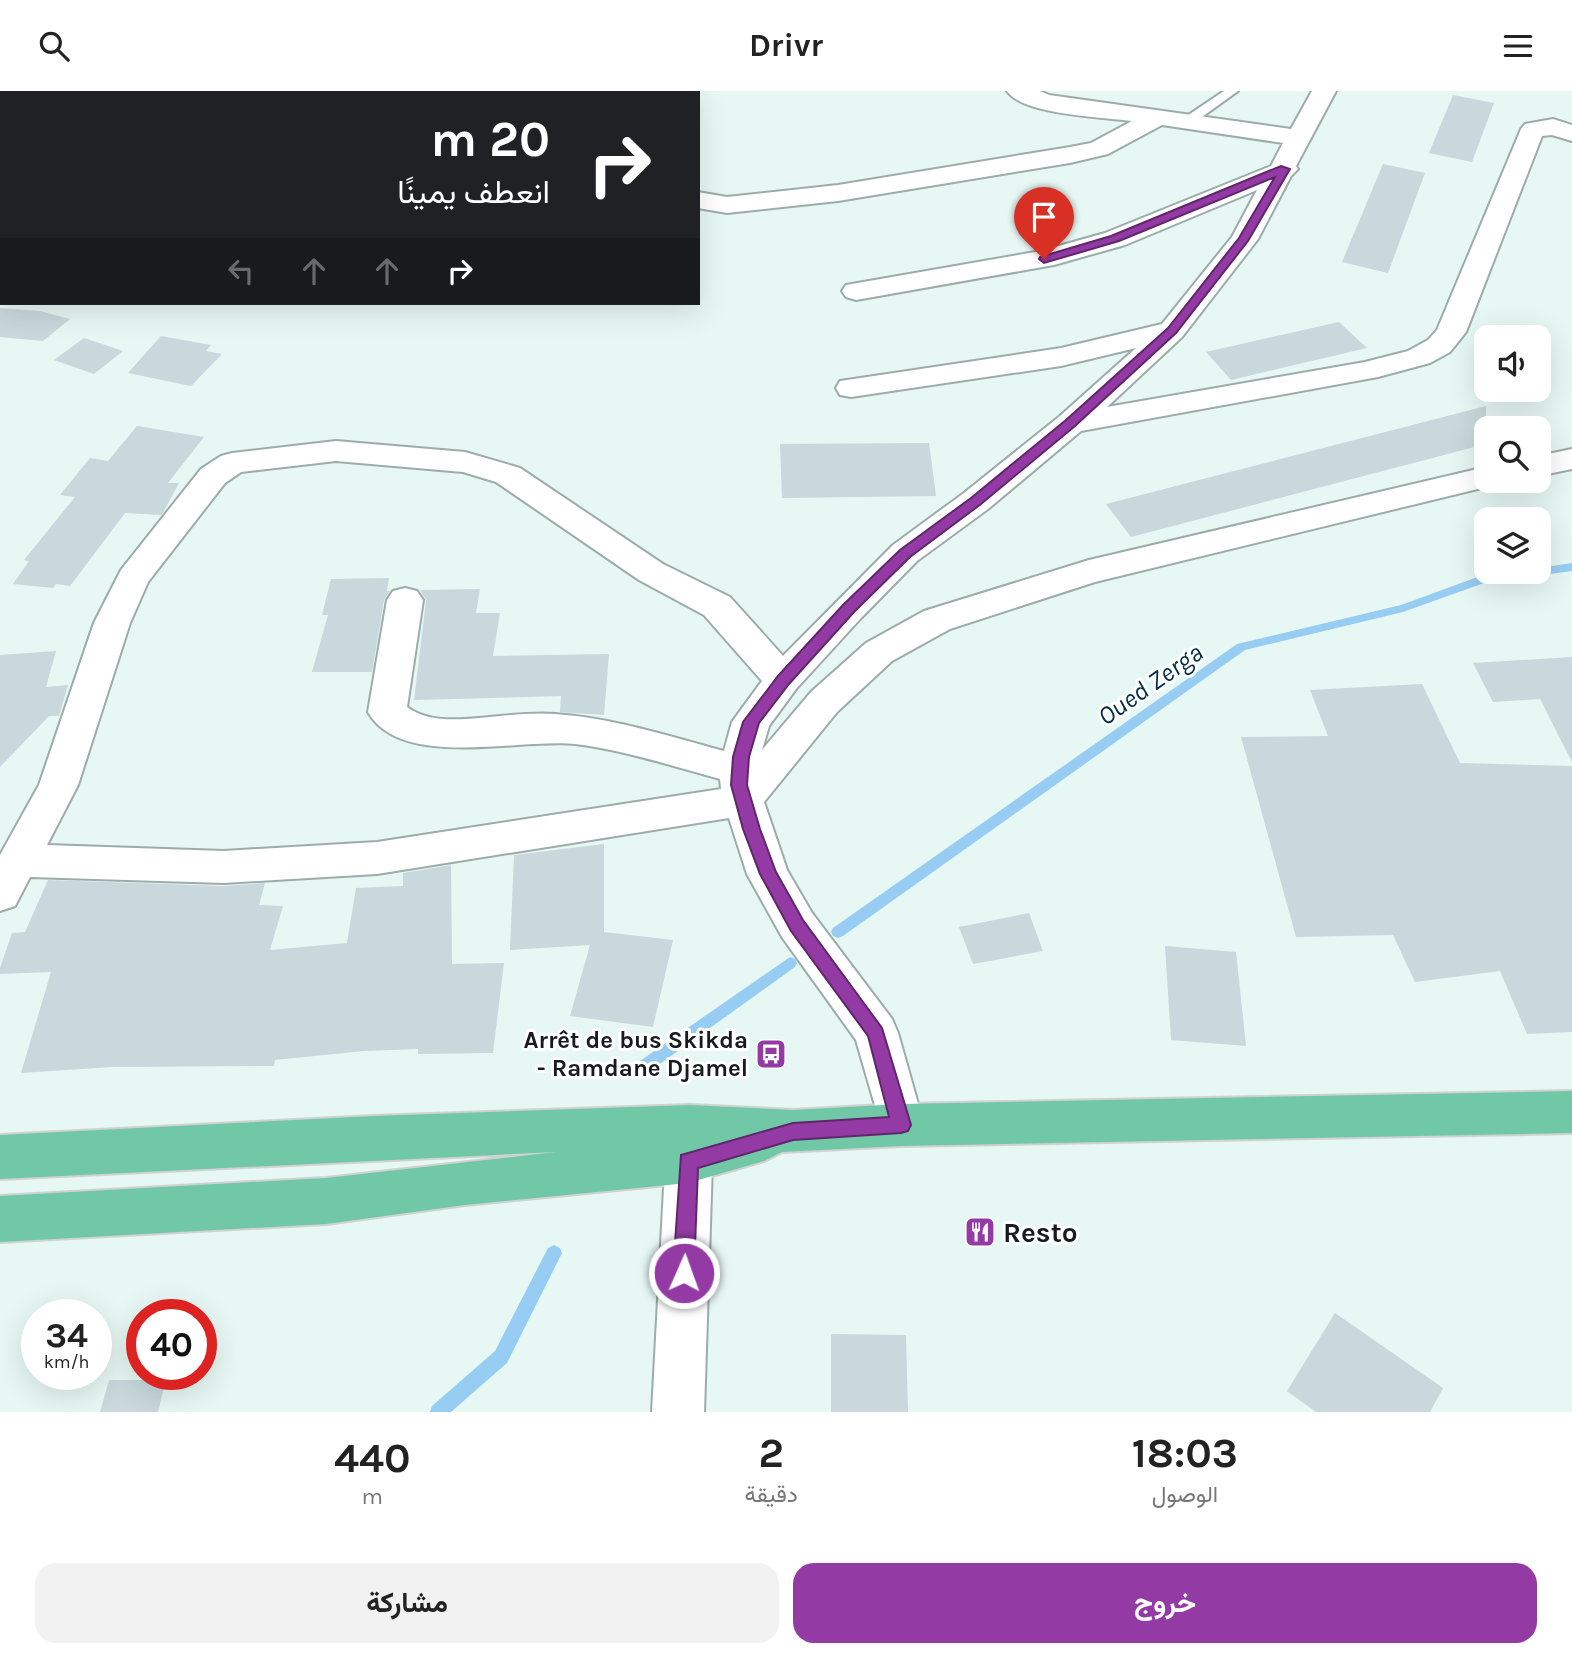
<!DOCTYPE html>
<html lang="ar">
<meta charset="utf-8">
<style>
:root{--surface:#fff;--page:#f2f2f2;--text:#222;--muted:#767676;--accent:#943aa5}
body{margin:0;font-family:Karla,Vazirmatn,sans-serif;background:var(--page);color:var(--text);direction:rtl;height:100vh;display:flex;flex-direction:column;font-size:26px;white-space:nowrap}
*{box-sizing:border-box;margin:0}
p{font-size:23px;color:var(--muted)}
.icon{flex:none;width:38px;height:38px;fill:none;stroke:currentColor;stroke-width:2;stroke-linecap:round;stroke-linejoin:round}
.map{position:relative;height:1321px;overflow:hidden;direction:ltr}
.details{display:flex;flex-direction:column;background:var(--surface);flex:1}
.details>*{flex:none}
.hud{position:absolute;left:0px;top:0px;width:700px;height:214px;box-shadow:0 7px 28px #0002;direction:rtl;background:#202124;color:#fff;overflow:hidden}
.fabs{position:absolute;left:1474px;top:234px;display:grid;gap:14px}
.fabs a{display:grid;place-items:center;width:77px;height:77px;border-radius:14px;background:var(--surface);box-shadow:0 7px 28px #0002;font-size:35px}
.speed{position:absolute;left:21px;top:1208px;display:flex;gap:14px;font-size:35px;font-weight:700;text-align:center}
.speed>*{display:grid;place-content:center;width:91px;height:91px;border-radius:50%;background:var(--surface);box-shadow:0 7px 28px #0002;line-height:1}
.speed small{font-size:18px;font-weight:400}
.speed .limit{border:10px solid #d22;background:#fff;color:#111}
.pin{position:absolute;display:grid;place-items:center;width:60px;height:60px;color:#fff;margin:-72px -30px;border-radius:50% 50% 50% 0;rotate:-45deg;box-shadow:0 0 7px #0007}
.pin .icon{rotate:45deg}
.me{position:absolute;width:77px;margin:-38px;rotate:2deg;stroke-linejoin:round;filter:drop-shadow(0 0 5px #0008)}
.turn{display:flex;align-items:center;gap:24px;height:147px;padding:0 35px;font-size:32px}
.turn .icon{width:91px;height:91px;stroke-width:2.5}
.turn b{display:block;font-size:49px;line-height:60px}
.lanes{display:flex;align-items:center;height:66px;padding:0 35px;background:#0003;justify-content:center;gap:35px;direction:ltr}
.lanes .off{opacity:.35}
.eta{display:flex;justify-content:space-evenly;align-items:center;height:119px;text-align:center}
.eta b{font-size:42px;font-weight:700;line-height:49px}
.action{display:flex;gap:14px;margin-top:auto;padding:14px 35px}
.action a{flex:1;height:80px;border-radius:21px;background:var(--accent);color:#fff;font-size:28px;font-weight:700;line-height:80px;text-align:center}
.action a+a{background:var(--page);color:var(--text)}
header{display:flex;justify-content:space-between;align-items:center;height:91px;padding:0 35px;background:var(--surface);font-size:32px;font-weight:700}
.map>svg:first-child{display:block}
</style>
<header><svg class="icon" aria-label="menu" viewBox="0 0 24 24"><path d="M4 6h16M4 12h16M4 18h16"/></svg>Drivr<svg class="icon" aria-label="search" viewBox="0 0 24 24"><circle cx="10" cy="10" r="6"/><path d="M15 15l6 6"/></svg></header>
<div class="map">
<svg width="1572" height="1321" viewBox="0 0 1572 1321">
<rect width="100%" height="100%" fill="#e6f7f4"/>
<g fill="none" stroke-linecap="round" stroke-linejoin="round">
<g fill="#98cdf3" fill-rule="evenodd">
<polygon points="1572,472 1572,480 1484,492 1403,521 1245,559 843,845 838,847 833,845 831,841 833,837 1237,553 1401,514 1483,484 1504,481 1538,481 1538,477"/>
<polygon points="790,866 795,868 797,872 795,876 650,980 645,981 640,980 638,975 640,970"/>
<polygon points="554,1154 560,1157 562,1162 507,1272 451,1321 430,1321 432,1315 495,1260 548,1157"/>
</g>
</g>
<g fill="#c8d8dc">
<polygon points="1453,4 1494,12 1472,71 1429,62"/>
<polygon points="1383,73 1425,82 1388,182 1342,171"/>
<polygon points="0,217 40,220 70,228 43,250 0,246"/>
<polygon points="1339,231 1367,257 1231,289 1206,261"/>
<polygon points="161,245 211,254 206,260 222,263 191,295 128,282"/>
<polygon points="84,247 123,260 94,283 54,269"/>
<polygon points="1486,315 1486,353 1131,446 1106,413"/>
<polygon points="137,335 204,346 168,392 179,392 163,422 161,424 125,422 70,495 56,493 53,497 13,493 29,470 24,469 75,406 60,404 90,367 108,370"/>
<polygon points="929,352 936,405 782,407 780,353"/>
<polygon points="389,487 387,500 390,500 384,509 372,581 312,581 328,524 322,524 331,488"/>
<polygon points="480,498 476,522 500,522 493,565 609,563 604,624 560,621 561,605 414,609 426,509 420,499"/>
<polygon points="56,560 46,596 68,594 59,625 49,625 0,676 0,564"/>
<polygon points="1572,566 1572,671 1540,608 1493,611 1473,572"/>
<polygon points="1422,593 1460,672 1572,675 1572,941 1527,943 1500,880 1415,891 1393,844 1296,846 1241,646 1328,645 1310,599"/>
<polygon points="604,753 604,841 673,849 653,936 570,925 590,854 510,859 514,764"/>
<polygon points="451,774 452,873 504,872 493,962 418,963 418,958 364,960 275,969 274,975 111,976 21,982 51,881 0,883 0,877 12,842 25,841 48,789 224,795 265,792 259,814 283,815 270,859 347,852 356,797 403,795 403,782"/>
<polygon points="1029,822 1043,860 973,873 959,836"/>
<polygon points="1165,855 1236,861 1246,955 1171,949"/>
<polygon points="1335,1222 1443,1297 1430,1321 1316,1321 1287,1300"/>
<polygon points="831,1243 906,1244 908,1321 831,1321"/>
<polygon points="109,1289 166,1289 158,1321 100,1321"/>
</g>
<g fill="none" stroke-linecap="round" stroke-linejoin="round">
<g stroke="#9cacaa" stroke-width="4">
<polygon id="lane" points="1224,0 1238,0 1192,33 1184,33 1184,27"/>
</g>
<g stroke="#9cacaa" stroke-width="4">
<g id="street">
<polygon points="458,0 484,0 485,2 459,2"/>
<path d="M1007,0H1040L1049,4L1291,38L1312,0H1336L1296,75L1298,78L1291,85L1258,148L1182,246L1107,316L1365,271L1408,260L1428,249L1437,239L1521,38L1525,33L1553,28L1572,34V50L1552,44L1542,45L1466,241L1450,261L1430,272L1378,286L1081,340L988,418L917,470L861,527L796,598L769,635L762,659L811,601L866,552L924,520L1089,469L1486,376V390H1500L1486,396L1095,491L950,538L892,570L837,621L764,711L787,779L812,822L892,928L898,942L924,1034L917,1049L901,1055L885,1049L856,949L782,846L747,783L729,727L377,783L224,792L30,786L15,815L0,820V764L39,694L94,532L121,479L201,378L221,365L232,362L336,350L465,361L520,377L663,473L730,506L783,565L893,454L964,402L1060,325L1136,257L1061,275L851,306L840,304L836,297L840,290L1061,257L1162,233L1232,146L1257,99L1125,154L1054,174L856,209L846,206L842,200L846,194L1041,160L1105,142L1271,75L1283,52L1162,34L1108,63L1070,72L838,110L727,122L698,117V101L727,106L838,94L1070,56L1091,52L1132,30C1103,26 1023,24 1007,0ZM336,370L463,381L496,391L639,489L704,524L762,590L732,631L724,660C668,645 613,627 555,623C530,621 504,625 479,627C455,629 427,631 407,616L423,509L417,500L405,497L393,500L387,509L368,621C401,679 519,647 575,653C624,659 672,675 720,688L721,698L377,751L224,760L47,754L78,694L130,532L148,491L225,392L241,381Z"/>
<polygon points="1572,358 1572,378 1538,385 1538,365"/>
</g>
</g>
<g stroke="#9cacaa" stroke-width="4">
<polygon id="secondary" points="690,1020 706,1026 713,1041 704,1321 652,1321 667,1041 674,1026"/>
</g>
<g stroke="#d0d2d1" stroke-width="4">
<polygon id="primary" points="1572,1000 1572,1042 901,1055 782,1061 764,1070 688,1092 465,1114 326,1133 0,1151 0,1105 326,1087 556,1061 0,1088 0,1044 374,1025 690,1014 793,1019 901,1013"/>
</g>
<use href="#lane" fill="#fff" fill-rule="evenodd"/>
<use href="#street" fill="#fff" fill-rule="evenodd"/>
<use href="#secondary" fill="#fff" fill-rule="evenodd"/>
<use href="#primary" fill="#71c8a7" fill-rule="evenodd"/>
</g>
<polygon fill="#943aa5" stroke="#60266b" stroke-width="2" points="1281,75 1290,78 1248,150 1176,242 1075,335 981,413 910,466 854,521 789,593 759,632 749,666 747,694 760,738 776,781 803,829 882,937 911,1034 908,1040 901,1042 793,1049 698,1077 694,1182 691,1189 684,1192 676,1189 673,1182 681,1064 793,1032 889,1026 868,945 791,840 760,783 743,738 731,694 733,666 743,631 778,585 843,514 900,459 971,407 1066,329 1168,237 1239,147 1275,86 1119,150 1044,172 1039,168 1040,166 1111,145"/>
<defs>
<g id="bus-square" transform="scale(1.575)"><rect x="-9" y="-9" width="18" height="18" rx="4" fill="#943aa5" stroke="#fff"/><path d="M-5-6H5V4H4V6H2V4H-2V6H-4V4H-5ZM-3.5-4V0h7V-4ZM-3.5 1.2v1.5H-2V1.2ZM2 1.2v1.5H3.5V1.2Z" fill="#fff"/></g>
<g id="restaurant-square" transform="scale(1.575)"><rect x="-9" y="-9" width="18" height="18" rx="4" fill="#943aa5" stroke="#fff"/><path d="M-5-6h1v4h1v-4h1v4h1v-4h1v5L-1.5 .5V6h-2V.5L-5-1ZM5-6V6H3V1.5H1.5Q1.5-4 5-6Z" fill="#fff"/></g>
</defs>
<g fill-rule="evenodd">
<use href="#bus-square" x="771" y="963"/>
<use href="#restaurant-square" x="980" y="1141"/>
</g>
<g text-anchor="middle" stroke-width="6" stroke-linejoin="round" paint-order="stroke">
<g font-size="24" font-weight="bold" fill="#161c1b" stroke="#fff" text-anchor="end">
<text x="748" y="957">Arrêt de bus Skikda<tspan x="748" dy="28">- Ramdane Djamel</tspan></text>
</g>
<g font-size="26" font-style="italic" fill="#012d46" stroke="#fff">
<text transform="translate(1150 593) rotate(-35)" y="9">Oued Zerga</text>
</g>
<g font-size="28" font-weight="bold" fill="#161c1b" stroke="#fff" text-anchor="start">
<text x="1003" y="1151">Resto</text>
</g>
</g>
</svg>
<div class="fabs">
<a><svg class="icon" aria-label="sound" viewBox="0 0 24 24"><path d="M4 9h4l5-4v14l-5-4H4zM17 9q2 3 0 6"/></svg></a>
<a><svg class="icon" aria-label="search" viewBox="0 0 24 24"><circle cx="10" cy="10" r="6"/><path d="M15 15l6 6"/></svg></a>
<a><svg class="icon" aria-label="layers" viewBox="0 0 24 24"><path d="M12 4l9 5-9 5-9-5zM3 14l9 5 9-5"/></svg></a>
</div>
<div class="speed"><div>34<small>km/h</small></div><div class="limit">40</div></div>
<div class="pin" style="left:1044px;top:168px;background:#d93025"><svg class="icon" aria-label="arrive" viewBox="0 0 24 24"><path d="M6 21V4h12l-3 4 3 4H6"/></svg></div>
<svg class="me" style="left:684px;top:1182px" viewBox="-20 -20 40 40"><circle r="17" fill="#943aa5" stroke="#fff" stroke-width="3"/><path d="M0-11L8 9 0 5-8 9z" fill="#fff"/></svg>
<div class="hud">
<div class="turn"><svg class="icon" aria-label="right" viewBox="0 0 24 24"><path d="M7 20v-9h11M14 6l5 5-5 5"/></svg><div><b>20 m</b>انعطف يمينًا</div></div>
<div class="lanes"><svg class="icon off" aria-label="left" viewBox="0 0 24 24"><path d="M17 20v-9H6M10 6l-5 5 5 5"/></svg><svg class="icon off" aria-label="ahead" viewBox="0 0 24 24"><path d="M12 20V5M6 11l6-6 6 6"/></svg><svg class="icon off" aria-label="ahead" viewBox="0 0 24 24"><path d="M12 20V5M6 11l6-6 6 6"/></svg><svg class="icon" aria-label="right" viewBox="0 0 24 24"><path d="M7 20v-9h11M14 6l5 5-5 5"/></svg></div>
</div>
</div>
<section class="details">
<div class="eta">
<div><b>18:03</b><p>الوصول</p></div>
<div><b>2</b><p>دقيقة</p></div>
<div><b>440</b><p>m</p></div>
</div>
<div class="action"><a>خروج</a><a>مشاركة</a></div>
</section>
